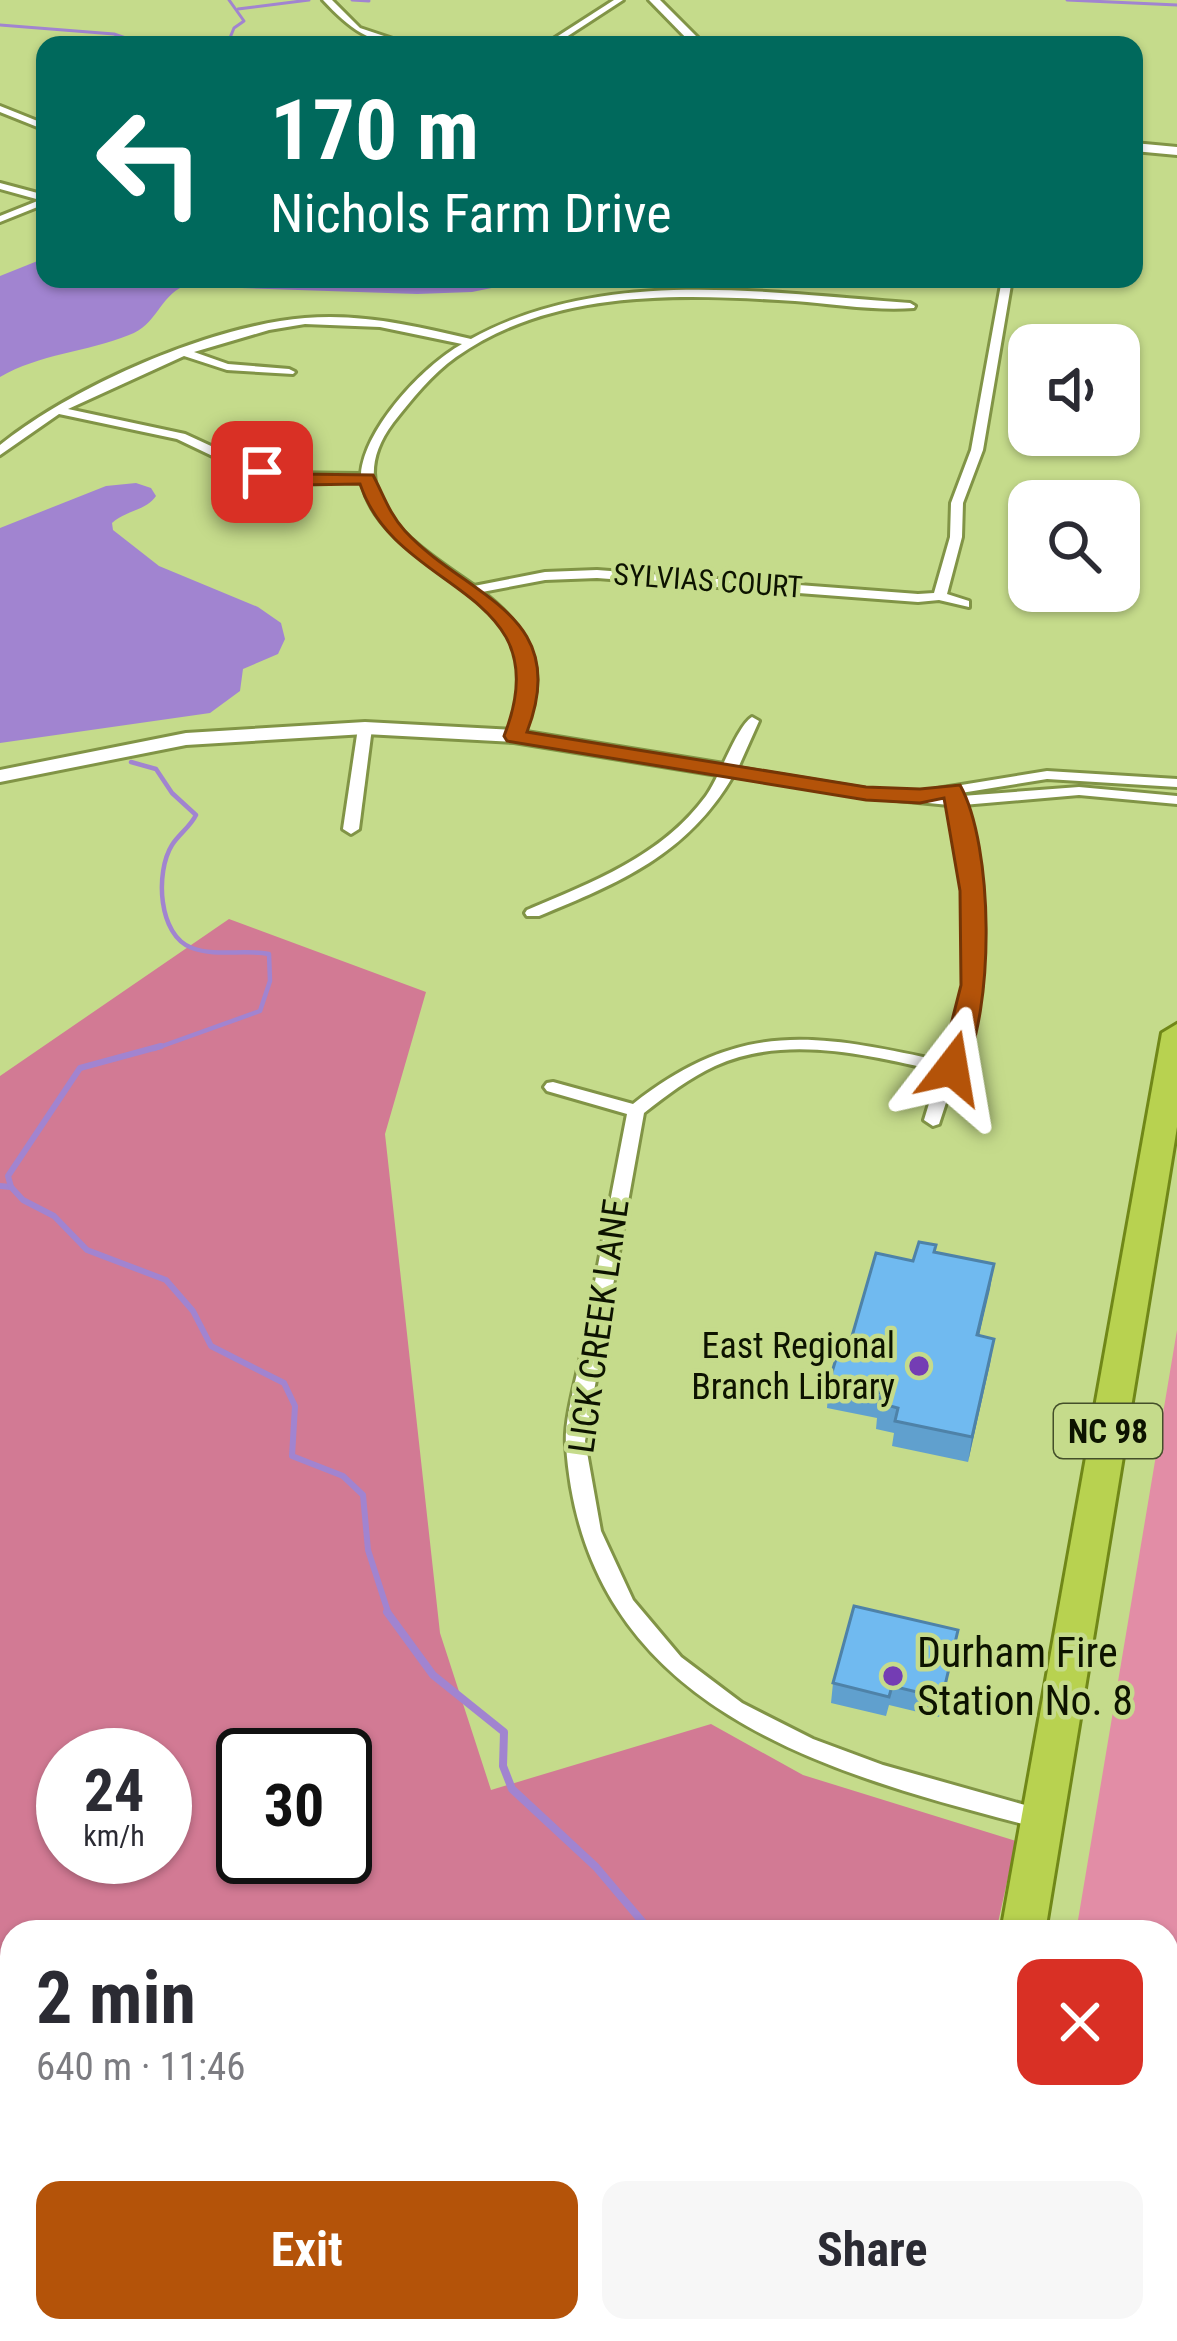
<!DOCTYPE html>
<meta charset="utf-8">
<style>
:root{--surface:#fff;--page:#f7f7f7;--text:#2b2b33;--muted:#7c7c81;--accent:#b45309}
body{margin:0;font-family:"Roboto Condensed",sans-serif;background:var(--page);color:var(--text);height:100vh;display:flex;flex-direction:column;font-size:45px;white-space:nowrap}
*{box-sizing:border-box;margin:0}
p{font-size:39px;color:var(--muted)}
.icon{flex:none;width:66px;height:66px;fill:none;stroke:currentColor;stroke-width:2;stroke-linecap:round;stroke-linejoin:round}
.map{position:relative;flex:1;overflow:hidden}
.side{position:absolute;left:0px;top:1920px;width:1179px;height:423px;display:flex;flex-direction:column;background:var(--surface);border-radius:36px 36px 0 0;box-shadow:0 3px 9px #0004}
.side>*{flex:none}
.top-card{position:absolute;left:36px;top:36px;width:1107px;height:252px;border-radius:24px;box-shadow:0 3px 9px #0004;background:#00695c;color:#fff;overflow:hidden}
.fabs{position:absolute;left:1008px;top:324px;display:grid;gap:24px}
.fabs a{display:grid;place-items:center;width:132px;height:132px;border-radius:24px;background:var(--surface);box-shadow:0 3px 9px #0004;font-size:60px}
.speed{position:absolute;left:36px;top:1728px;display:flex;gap:24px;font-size:60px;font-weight:700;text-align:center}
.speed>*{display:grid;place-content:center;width:156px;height:156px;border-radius:50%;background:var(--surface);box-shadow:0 3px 9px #0004;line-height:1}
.speed small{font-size:30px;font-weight:400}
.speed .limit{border:6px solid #111;border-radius:18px;background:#fff;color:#111}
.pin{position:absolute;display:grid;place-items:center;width:102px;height:102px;color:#fff;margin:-51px;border-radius:24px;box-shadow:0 6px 18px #0006}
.me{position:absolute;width:132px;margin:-66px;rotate:14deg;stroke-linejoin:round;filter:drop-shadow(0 0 9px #0008)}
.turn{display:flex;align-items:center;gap:42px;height:252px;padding:0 36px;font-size:54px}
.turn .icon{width:156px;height:156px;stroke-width:2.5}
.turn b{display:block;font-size:84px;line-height:102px}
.round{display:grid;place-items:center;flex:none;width:126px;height:126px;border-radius:24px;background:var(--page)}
.summary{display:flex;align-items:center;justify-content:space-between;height:204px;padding:0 36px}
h1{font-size:72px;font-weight:700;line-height:90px}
.primary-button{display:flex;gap:24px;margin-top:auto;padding:24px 36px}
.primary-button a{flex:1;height:138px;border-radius:24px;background:var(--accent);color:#fff;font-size:48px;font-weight:700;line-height:138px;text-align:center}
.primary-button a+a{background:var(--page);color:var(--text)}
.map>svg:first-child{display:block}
</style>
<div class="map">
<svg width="1177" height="2341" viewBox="0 0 1177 2341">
<rect width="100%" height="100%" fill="#c5db8b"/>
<polygon fill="#e28da6" points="1177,1330 1177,2341 1023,2341 1025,2331 1167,2331 1167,1932 1076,1932"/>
<path fill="#d27a94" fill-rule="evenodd" d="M229,919L426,992L385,1134L440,1633L491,1790L711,1724L803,1775L1016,1841L996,1932H12V2331H907L905,2341H0V1076ZM63,1755H165V1857H63ZM243,1755H345V1857H243Z"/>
<g fill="#a184d0">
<path d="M45,258V279H536L472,292L417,294L184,286C159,297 157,325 129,335C87,352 39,354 0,377V276Z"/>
<path d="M136,483L151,488L156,496C146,511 126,510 112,523L113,530L159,566L258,607L281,623L285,639L278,654L243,669L240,691L210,713L0,743V528L106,486Z"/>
</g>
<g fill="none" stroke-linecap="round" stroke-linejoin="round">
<g stroke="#a184d0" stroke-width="3">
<polyline points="352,0 369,1"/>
<polyline points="1067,0 1177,5"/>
<polyline points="238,9 309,0"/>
<polyline points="0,25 114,34 146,45"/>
<polyline points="227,45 234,28 244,21 229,0"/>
</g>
<path stroke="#a184d0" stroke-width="4.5" d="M131,762L156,769L172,793L196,815C190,827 179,834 172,845C155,872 158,936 192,948C216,957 244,949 269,954L270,981L260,1011L154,1049"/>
<g stroke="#a184d0" stroke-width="6">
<polyline points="0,1186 11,1187 23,1200 54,1216 87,1250 166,1280 193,1311 211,1346 284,1383 295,1406 292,1456 343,1476 363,1495 368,1550 389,1615"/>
<polyline points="11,1187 8,1176 80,1068 161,1046"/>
</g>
<g stroke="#a184d0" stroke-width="8">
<polyline points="387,1612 433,1675 504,1732 503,1766 512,1789 596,1867 651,1932"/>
<polyline points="1009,2332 1018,2341"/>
<polyline points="853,2341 857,2331"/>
</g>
<g stroke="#819446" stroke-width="6">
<g id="minor">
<path d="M323,0H332L360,28L411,45C370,45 349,28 323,0Z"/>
<polygon points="614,0 623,0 554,45 544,45"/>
<polygon points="0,106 45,124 45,130 0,112"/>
<polygon points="0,183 45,195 45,204 0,222 0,216 40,200 0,189"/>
<path d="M1002,279H1012L983,450L963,503L962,537L947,594L969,601V607L939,600L918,602L597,578L545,580L482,592C519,620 549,660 531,708C527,720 525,733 514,740L507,736C512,722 520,707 523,692C541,596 380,571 362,482L282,481L242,514L238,513V507L270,478L242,470L177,439L59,414L0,455V445C74,386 209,326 305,318C361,313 416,326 471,339C603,266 765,293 910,303L915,306L914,308C875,311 834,304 795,301C681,294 554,288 456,357C432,374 411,400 393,423C336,499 419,547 474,586L545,572L597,570L918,594L934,593L950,537L951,503L971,450ZM305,324L380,327L462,344C423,366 365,428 361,474L280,473L250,464L185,434L68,409L184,356L227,370L293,374L295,372L289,369L228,364L194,352L269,330Z"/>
<path d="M752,717L759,721L738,768L866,789L938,795V789L943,788L1047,771L1177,779V787L1047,779L961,793L962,796L1079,787L1177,796V804L1079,795L963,805L980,891L982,985L958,1065L961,1068L956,1072L939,1124L933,1126L924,1120L939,1071C868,1055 785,1034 715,1066C689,1078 667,1095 644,1113L585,1441L601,1531L633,1600L681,1657L742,1703L813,1739L883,1765L1050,1812L1054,1819L1050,1826L1042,1829C826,1773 584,1711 566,1445C564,1419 578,1373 583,1347C597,1269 612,1192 627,1114L547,1091L544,1087L547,1083L553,1082L633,1104C741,1019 816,1034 942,1061L966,985L964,891L949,805L866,797L733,776C687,855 619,883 539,916H527L525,913L527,910C593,882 662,856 706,796C720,777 737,726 752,717Z"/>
<polygon points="365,724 372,728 359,829 351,834 343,829 358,728"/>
</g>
</g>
<g stroke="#819446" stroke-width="6">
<g id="tertiary">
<polygon points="649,0 660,0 705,45 693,45"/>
<polygon points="1134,143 1177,147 1177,155 1134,151"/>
<polygon points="365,722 514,730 730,765 740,771 730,777 514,742 365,734 186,745 0,782 0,770 186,733"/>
</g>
</g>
<g stroke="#708718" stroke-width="6">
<g id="trunk">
<polygon points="1177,1024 1177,1127 1045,1932 1001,1932 1162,1033"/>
<polygon points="930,2331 982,2331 980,2341 928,2341"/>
</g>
</g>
<use href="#minor" fill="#fff" fill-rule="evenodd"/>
<use href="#tertiary" fill="#fff" fill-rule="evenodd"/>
<use href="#trunk" fill="#b8d250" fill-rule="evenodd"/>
</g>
<g fill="#60a0ce">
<polygon points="936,1245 935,1253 994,1264 979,1336 994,1339 968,1462 892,1446 894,1433 876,1429 877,1418 827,1408 829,1382 848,1350 913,1261"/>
<polygon points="958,1630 939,1717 889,1705 886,1716 831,1703 833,1683"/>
</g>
<g fill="#4e82a8">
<polygon points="994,1264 990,1289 973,1361 977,1335"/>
<polygon points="994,1339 990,1364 968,1462 972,1437"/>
</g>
<g fill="#70baf0" stroke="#4e82a8" stroke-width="3">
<polygon points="919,1242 936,1245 934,1252 994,1264 977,1335 994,1339 972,1437 895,1421 898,1408 879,1403 882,1393 829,1382 839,1349 848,1350 876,1253 913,1261"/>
<polygon points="854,1606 958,1630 942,1698 892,1686 889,1697 833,1683"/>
</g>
<path fill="#b45309" stroke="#753606" stroke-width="3" d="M262,467L299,474L373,475C384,496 389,513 405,531C467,598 573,613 527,732L866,787L920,789L960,785C994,846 995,1011 962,1073L952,1076L940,1068L961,985L960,891L944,798L920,803L866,800L507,741L504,736C563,587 397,596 360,484L299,485L255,476V469Z"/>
<g fill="#743db4" stroke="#c5db8b" stroke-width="4.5">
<circle cx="919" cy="1366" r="12"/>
<circle cx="893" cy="1676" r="12"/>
</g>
<g text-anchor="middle" stroke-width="9" stroke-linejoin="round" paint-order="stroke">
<g font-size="30" fill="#0d1300" stroke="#c5db8b">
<text transform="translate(708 581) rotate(4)" y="10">SYLVIAS COURT</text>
</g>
<rect fill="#c5db8b" stroke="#444f2a" stroke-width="3" x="1054" y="1404" width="108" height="54" rx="9"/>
<g font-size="33" font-weight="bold" fill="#0d1300">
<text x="1108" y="1443">NC 98</text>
</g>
<g font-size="36" fill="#0d1300" stroke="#c5db8b">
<text transform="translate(598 1326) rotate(-82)" y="13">LICK CREEK LANE</text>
</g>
<g font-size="36" fill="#0d1300" stroke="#c5db8b" text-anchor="end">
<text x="895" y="1358">East Regional<tspan x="895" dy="41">Branch Library</tspan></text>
</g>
<g font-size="42" fill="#0d1300" stroke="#c5db8b" text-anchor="start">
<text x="917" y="1667">Durham Fire<tspan x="917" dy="48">Station No. 8</tspan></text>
</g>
</g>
</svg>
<div class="fabs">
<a><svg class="icon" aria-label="sound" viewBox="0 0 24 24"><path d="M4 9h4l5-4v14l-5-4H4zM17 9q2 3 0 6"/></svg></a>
<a><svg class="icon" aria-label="search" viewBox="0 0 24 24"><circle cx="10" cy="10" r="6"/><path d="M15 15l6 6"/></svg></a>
</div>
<div class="speed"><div>24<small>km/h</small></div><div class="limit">30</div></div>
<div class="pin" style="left:262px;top:472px;background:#d93025"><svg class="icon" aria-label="arrive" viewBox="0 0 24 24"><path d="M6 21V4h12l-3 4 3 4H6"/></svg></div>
<svg class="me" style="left:952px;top:1068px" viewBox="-20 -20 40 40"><path d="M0-17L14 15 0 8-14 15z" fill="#b45309" stroke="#fff" stroke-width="4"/></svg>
<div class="top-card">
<div class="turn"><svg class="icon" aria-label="left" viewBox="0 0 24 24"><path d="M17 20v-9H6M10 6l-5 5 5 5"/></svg><div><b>170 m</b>Nichols Farm Drive</div></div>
</div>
<section class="side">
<div class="summary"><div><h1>2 min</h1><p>640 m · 11:46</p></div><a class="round" style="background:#d93025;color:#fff"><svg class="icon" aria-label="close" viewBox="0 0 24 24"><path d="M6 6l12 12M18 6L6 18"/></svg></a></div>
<div class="primary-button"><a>Exit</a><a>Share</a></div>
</section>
</div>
